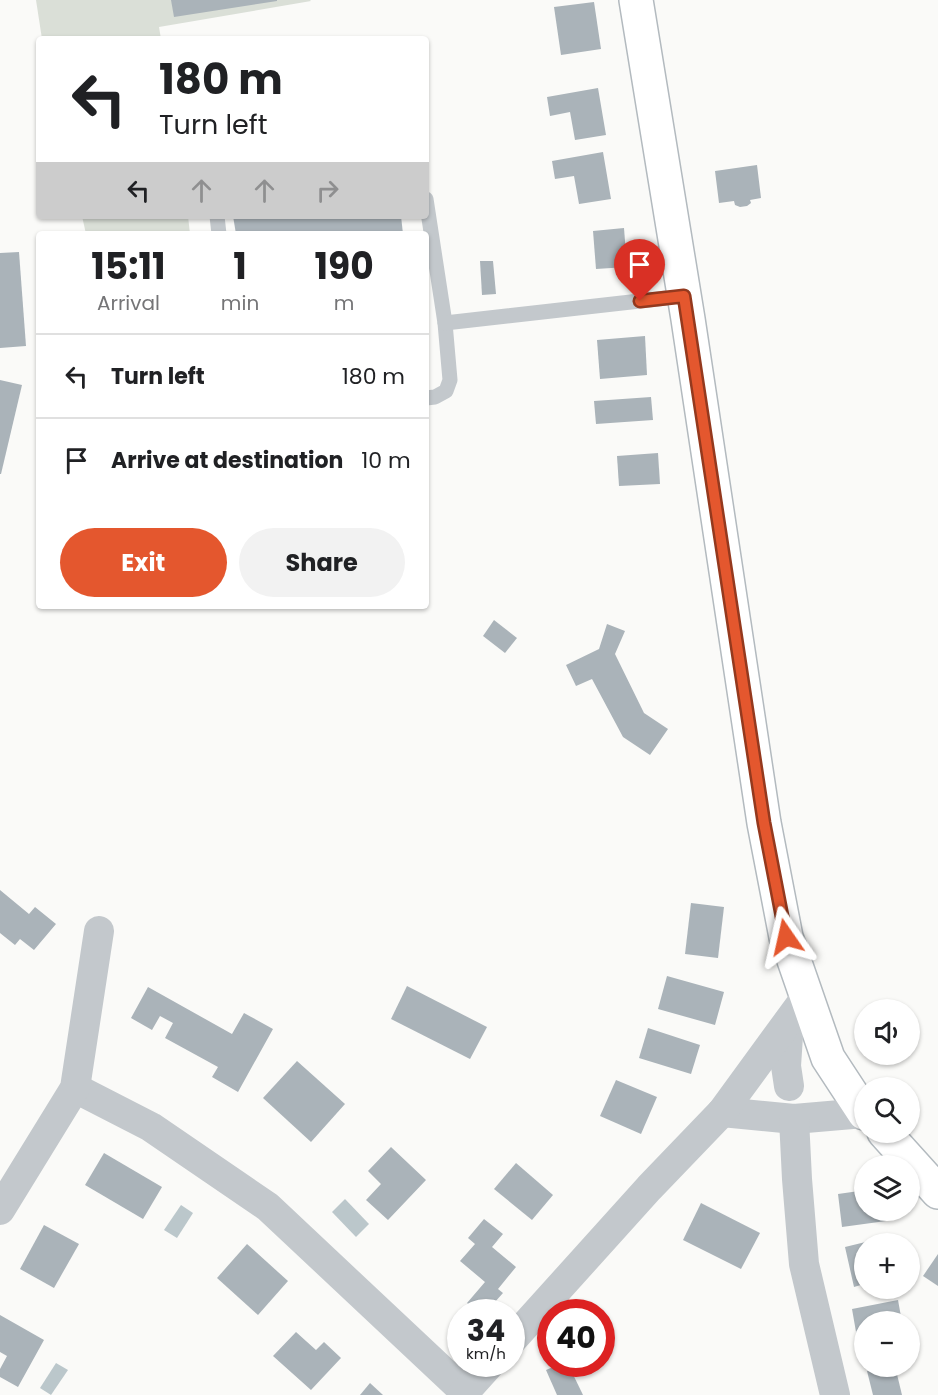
<!DOCTYPE html>
<meta charset="utf-8">
<style>
:root{--surface:#fff;--page:#f2f2f2;--text:#202124;--muted:#757577;--line:#e0e0e0;--accent:#e4572e}
body{margin:0;font-family:Poppins,sans-serif;background:var(--page);color:var(--text);height:100vh;display:flex;flex-direction:column;font-size:22px;white-space:nowrap}
*{box-sizing:border-box;margin:0}
p{font-size:20px;color:var(--muted)}
.icon{flex:none;width:33px;height:33px;fill:none;stroke:currentColor;stroke-width:2;stroke-linecap:round;stroke-linejoin:round}
.map{position:relative;flex:1;overflow:hidden}
.details{position:absolute;left:36px;top:231px;width:393px;height:378px;display:flex;flex-direction:column;background:var(--surface);border-radius:6px;box-shadow:0 2px 4px #0004}
.details>*{flex:none}
.guide{position:absolute;left:36px;top:36px;width:393px;height:183px;border-radius:6px;box-shadow:0 2px 4px #0004;background:#fff;color:var(--text);overflow:hidden}
.controls{position:absolute;left:854px;top:999px;display:grid;gap:12px}
.controls a{display:grid;place-items:center;width:66px;height:66px;border-radius:50%;background:var(--surface);box-shadow:0 2px 4px #0004;font-size:30px}
.speed{position:absolute;left:447px;top:1299px;display:flex;gap:12px;font-size:30px;font-weight:700;text-align:center}
.speed>*{display:grid;place-content:center;width:78px;height:78px;border-radius:50%;background:var(--surface);box-shadow:0 2px 4px #0004;line-height:1}
.speed small{font-size:15px;font-weight:400}
.speed .limit{border:9px solid #d22;background:#fff;color:#111}
.pin{position:absolute;display:grid;place-items:center;width:51px;height:51px;color:#fff;margin:-62px -26px;border-radius:50% 50% 50% 0;rotate:-45deg;box-shadow:0 0 6px #0007}
.pin .icon{rotate:45deg}
.me{position:absolute;width:66px;margin:-33px;rotate:349deg;stroke-linejoin:round;filter:drop-shadow(0 0 4px #0008)}
.turn{display:flex;align-items:center;gap:21px;height:126px;padding:0 24px;font-size:27px}
.turn .icon{width:78px;height:78px;stroke-width:2.5}
.turn b{display:block;font-size:42px;line-height:51px}
.lanes{display:flex;align-items:center;height:57px;padding:0 24px;background:#0003;justify-content:center;gap:30px;direction:ltr}
.lanes .off{opacity:.35}
.eta{display:flex;justify-content:space-evenly;align-items:center;height:102px;text-align:center}
.eta b{font-size:36px;font-weight:700;line-height:42px}
.button{display:flex;gap:12px;margin-top:auto;padding:12px 24px}
.button a{flex:1;height:69px;border-radius:36px;background:var(--accent);color:#fff;font-size:24px;font-weight:700;line-height:69px;text-align:center}
.button a+a{background:var(--page);color:var(--text)}
ul{padding:0;list-style:none}
li{display:flex;align-items:center;gap:18px;height:84px;padding:0 24px;border-top:2px solid var(--line)}
li div{flex:1}
li b{display:block;font-size:22px}
li em{font-style:normal}
.map>svg:first-child{display:block}
</style>
<div class="map">
<svg width="938" height="1395" viewBox="0 0 938 1395">
<rect width="100%" height="100%" fill="#fafaf8"/>
<g fill="#dadfd7">
<polygon points="36,0 310,0 311,1 159,27 161,39 42,39"/>
<polygon points="82,216 188,216 190,234 86,234"/>
</g>
<g fill="#bbc7cb">
<polygon points="345,1199 369,1224 356,1237 332,1212"/>
<polygon points="181,1205 193,1213 177,1238 164,1230"/>
<polygon points="56,1363 68,1370 51,1395 40,1388"/>
</g>
<g fill="#aab3b9">
<polygon points="171,0 277,0 277,1 174,17"/>
<polygon points="594,2 601,49 561,55 554,7"/>
<polygon points="598,88 606,135 575,140 570,112 550,116 547,97"/>
<polygon points="603,152 611,199 579,204 574,176 555,179 552,161"/>
<polygon points="757,165 761,198 750,200 751,203 747,206 740,207 735,205 734,201 719,203 715,171"/>
<polygon points="233,216 401,216 403,234 236,234"/>
<polygon points="624,228 627,267 596,269 593,231"/>
<polygon points="19,252 26,346 0,348 0,253"/>
<polygon points="480,261 493,261 496,294 482,295"/>
<polygon points="645,336 647,375 600,379 597,340"/>
<polygon points="0,380 22,385 1,474 0,474"/>
<polygon points="651,397 653,420 596,424 594,401"/>
<polygon points="658,453 660,484 619,486 617,456"/>
<polygon points="494,620 517,638 505,653 483,636"/>
<polygon points="607,624 625,631 615,654 644,713 668,729 650,755 623,737 592,679 576,686 566,665 599,649"/>
<polygon points="0,890 29,914 35,907 56,924 34,950 20,939 15,945 0,933"/>
<polygon points="691,903 724,907 718,958 685,954"/>
<polygon points="667,976 724,992 715,1025 658,1009"/>
<polygon points="407,986 487,1027 470,1059 391,1019"/>
<polygon points="148,987 232,1034 244,1013 273,1029 238,1092 212,1077 218,1067 165,1038 173,1023 160,1016 152,1030 131,1018"/>
<polygon points="648,1028 700,1045 691,1074 639,1058"/>
<polygon points="297,1061 345,1104 311,1142 263,1098"/>
<polygon points="616,1080 657,1097 641,1134 600,1116"/>
<polygon points="391,1147 426,1180 388,1220 366,1200 381,1184 368,1171"/>
<polygon points="104,1153 162,1187 143,1219 85,1185"/>
<polygon points="516,1163 553,1195 532,1220 494,1189"/>
<polygon points="864,1183 864,1210 884,1210 886,1221 842,1227 838,1194 859,1191 858,1184"/>
<polygon points="701,1203 760,1233 741,1269 683,1240"/>
<polygon points="484,1219 503,1234 492,1247 516,1267 498,1289 503,1293 486,1312 478,1312 467,1303 485,1282 460,1261 475,1244 468,1238"/>
<polygon points="44,1225 79,1244 54,1288 20,1269"/>
<polygon points="886,1237 887,1244 864,1244 864,1284 854,1287 845,1247"/>
<polygon points="247,1244 288,1281 258,1315 217,1278"/>
<polygon points="938,1254 938,1286 923,1276"/>
<polygon points="898,1300 902,1322 864,1322 864,1348 859,1349 852,1309"/>
<polygon points="0,1315 44,1340 18,1387 0,1377 0,1369 7,1356 0,1352"/>
<polygon points="296,1332 316,1350 324,1342 341,1358 311,1390 273,1356"/>
<polygon points="560,1364 568,1364 583,1395 557,1395 546,1370"/>
<polygon points="886,1366 895,1366 902,1395 873,1395 867,1371"/>
<polygon points="370,1383 383,1395 360,1395"/>
</g>
<g fill="none" stroke-linecap="round" stroke-linejoin="round">
<g stroke="#b3babf" stroke-width="36">
<g id="secondary">
<polyline points="636,0 688,319 764,823 786,937 828,1058 864,1113"/>
<polyline points="884,1132 938,1192"/>
</g>
</g>
<g stroke="#c3c8cc" stroke-width="15">
<polyline points="426,199 445,323 450,380 446,391 435,397 426,398"/>
<polyline points="217,216 219,234"/>
<polyline points="445,323 684,296"/>
</g>
<g stroke="#c3c8cc" stroke-width="30">
<polyline points="789,1021 786,1066 789,1086"/>
<polyline points="75,1088 151,1127 268,1207 465,1392"/>
<polyline points="722,1112 794,1119 864,1113"/>
<polyline points="794,1119 797,1179 804,1264 835,1395"/>
<polyline points="0,1210 75,1088 99,931"/>
<polyline points="512,1340 649,1188 722,1112 806,997"/>
<polyline points="462,1395 490,1364"/>
</g>
<use href="#secondary" stroke="#fff" stroke-width="33"/>
</g>
<g fill="none" stroke-linecap="round" stroke-linejoin="round">
<g stroke="#94391e" stroke-width="15">
<polyline id="route" points="640,301 684,296 764,823 786,937"/>
</g>
<use href="#route" stroke="#e4572e" stroke-width="10"/>
</g>
</svg>
<div class="controls">
<a><svg class="icon" aria-label="sound" viewBox="0 0 24 24"><path d="M4 9h4l5-4v14l-5-4H4zM17 9q2 3 0 6"/></svg></a>
<a><svg class="icon" aria-label="search" viewBox="0 0 24 24"><circle cx="10" cy="10" r="6"/><path d="M15 15l6 6"/></svg></a>
<a><svg class="icon" aria-label="layers" viewBox="0 0 24 24"><path d="M12 4l9 5-9 5-9-5zM3 14l9 5 9-5"/></svg></a>
<a>+</a>
<a>−</a>
</div>
<div class="speed"><div>34<small>km/h</small></div><div class="limit">40</div></div>
<div class="pin" style="left:640px;top:301px;background:#d93025"><svg class="icon" aria-label="arrive" viewBox="0 0 24 24"><path d="M6 21V4h12l-3 4 3 4H6"/></svg></div>
<svg class="me" style="left:786px;top:937px" viewBox="-20 -20 40 40"><path d="M0-17L14 15 0 8-14 15z" fill="#e4572e" stroke="#fff" stroke-width="4"/></svg>
<div class="guide">
<div class="turn"><svg class="icon" aria-label="left" viewBox="0 0 24 24"><path d="M17 20v-9H6M10 6l-5 5 5 5"/></svg><div><b>180 m</b>Turn left</div></div>
<div class="lanes"><svg class="icon" aria-label="left" viewBox="0 0 24 24"><path d="M17 20v-9H6M10 6l-5 5 5 5"/></svg><svg class="icon off" aria-label="ahead" viewBox="0 0 24 24"><path d="M12 20V5M6 11l6-6 6 6"/></svg><svg class="icon off" aria-label="ahead" viewBox="0 0 24 24"><path d="M12 20V5M6 11l6-6 6 6"/></svg><svg class="icon off" aria-label="right" viewBox="0 0 24 24"><path d="M7 20v-9h11M14 6l5 5-5 5"/></svg></div>
</div>
<section class="details">
<div class="eta">
<div><b>15:11</b><p>Arrival</p></div>
<div><b>1</b><p>min</p></div>
<div><b>190</b><p>m</p></div>
</div>
<ul>
<li><svg class="icon" aria-label="left" viewBox="0 0 24 24"><path d="M17 20v-9H6M10 6l-5 5 5 5"/></svg><div><b>Turn left</b></div><em>180 m</em></li>
<li><svg class="icon" aria-label="arrive" viewBox="0 0 24 24"><path d="M6 21V4h12l-3 4 3 4H6"/></svg><div><b>Arrive at destination</b></div><em>10 m</em></li>
</ul>
<div class="button"><a>Exit</a><a>Share</a></div>
</section>
</div>
